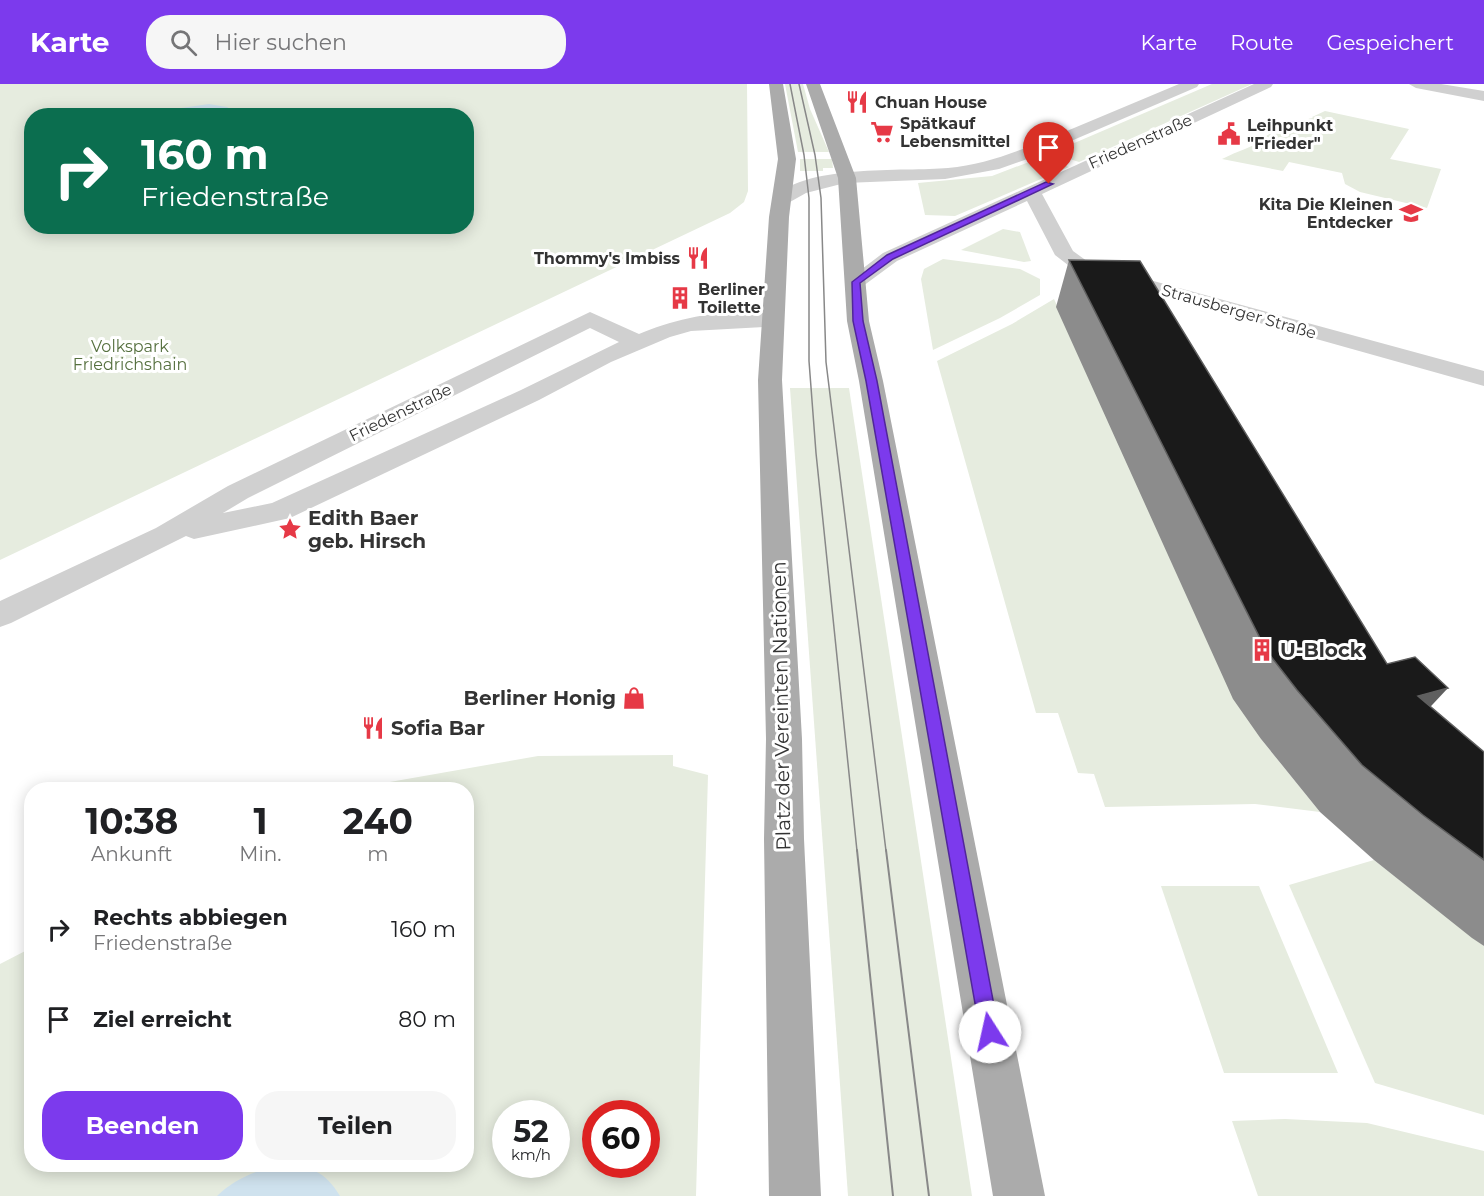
<!DOCTYPE html>
<html lang="de">
<meta charset="utf-8">
<style>
:root{--surface:#fff;--page:#f6f6f6;--text:#202124;--muted:#757577;--accent:#7c3aed}
body{margin:0;font-family:Montserrat,sans-serif;background:var(--page);color:var(--text);height:100vh;display:flex;flex-direction:column;font-size:22px;white-space:nowrap}
*{box-sizing:border-box;margin:0}
p{font-size:20px;color:var(--muted)}
.icon{flex:none;width:33px;height:33px;fill:none;stroke:currentColor;stroke-width:2;stroke-linecap:round;stroke-linejoin:round}
.map{position:relative;flex:1;overflow:hidden}
.drawer{position:absolute;left:24px;top:698px;width:450px;height:390px;display:flex;flex-direction:column;background:var(--surface);border-radius:24px;box-shadow:0 3px 15px #0003}
.drawer>*{flex:none}
.hud{position:absolute;left:24px;top:24px;width:450px;height:126px;border-radius:24px;box-shadow:0 3px 15px #0003;background:#0b6e4f;color:#fff;overflow:hidden}
.speed{position:absolute;left:492px;top:1016px;display:flex;gap:12px;font-size:30px;font-weight:700;text-align:center}
.speed>*{display:grid;place-content:center;width:78px;height:78px;border-radius:50%;background:var(--surface);box-shadow:0 3px 15px #0003;line-height:1}
.speed small{font-size:15px;font-weight:400}
.speed .limit{border:9px solid #d22;background:#fff;color:#111}
.pin{position:absolute;display:grid;place-items:center;width:51px;height:51px;color:#fff;margin:-62px -26px;border-radius:50% 50% 50% 0;rotate:-45deg;box-shadow:0 0 6px #0007}
.pin .icon{rotate:45deg}
.me{position:absolute;width:66px;margin:-33px;rotate:350deg;stroke-linejoin:round;filter:drop-shadow(0 0 4px #0008)}
.turn{display:flex;align-items:center;gap:21px;height:126px;padding:0 18px;font-size:27px}
.turn .icon{width:78px;height:78px;stroke-width:2.5}
.turn b{display:block;font-size:42px;line-height:51px}
.eta{display:flex;justify-content:space-evenly;align-items:center;height:102px;text-align:center}
.eta b{font-size:36px;font-weight:700;line-height:42px}
.action{display:flex;gap:12px;margin-top:auto;padding:12px 18px}
.action a{flex:1;height:69px;border-radius:24px;background:var(--accent);color:#fff;font-size:24px;font-weight:700;line-height:69px;text-align:center}
.action a+a{background:var(--page);color:var(--text)}
ul{padding:0;list-style:none}
li{display:flex;align-items:center;gap:18px;height:90px;padding:0 18px}
li div{flex:1}
li b{display:block;font-size:22px}
li em{font-style:normal}
header{display:flex;align-items:center;gap:36px;box-sizing:border-box;height:84px;padding:0 30px;background:var(--accent);color:#fff}
header strong{font-size:28px}
nav{display:flex;gap:33px;margin-inline-start:auto;font-size:21px}
.search{width:420px;height:54px;background:var(--page);display:flex;align-items:center;gap:15px;box-sizing:border-box;padding:0 21px;border-radius:24px;color:var(--muted);font-size:22px}
.map>svg:first-child{display:block}
</style>
<header>
<strong>Karte</strong>
<div class="search"><svg class="icon" aria-label="search" viewBox="0 0 24 24"><circle cx="10" cy="10" r="6"/><path d="M15 15l6 6"/></svg>Hier suchen</div>
<nav><a>Karte</a><a>Route</a><a>Gespeichert</a></nav>
</header>
<div class="map">
<svg width="1484" height="1112" viewBox="0 0 1484 1112">
<rect width="100%" height="100%" fill="#fff"/>
<g fill="#e6ecdf" fill-rule="evenodd">
<path d="M0,0H747L748,107L744,118L730,129L0,476ZM32,32H466V142H32Z"/>
<polygon points="785,0 803,0 810,25 829,68 798,68"/>
<polygon points="1212,0 1252,0 1079,78 1051,69"/>
<path d="M1325,27L1409,45L1390,75L1441,85L1427,124L1360,108L1345,100L1342,89L1289,78L1283,87L1222,75C1238,67 1252,63 1268,54L1264,53C1274,47 1280,45 1291,43C1299,40 1304,35 1313,34L1312,33Z"/>
<polygon points="1042,73 1069,83 955,132 925,131 918,99 992,92"/>
<polygon points="800,75 832,75 833,84 823,84 823,87 800,87"/>
<polygon points="1003,145 1020,148 1031,177 1024,178 961,166"/>
<polygon points="943,175 1020,185 1040,195 1040,211 1000,234 933,266 921,195 924,185"/>
<polygon points="1054,215 1261,655 1320,728 1255,720 1105,723 1094,690 1078,689 1058,629 1036,629 937,277 1012,240"/>
<polygon points="790,304 849,304 972,1112 848,1112"/>
<path d="M673,671V682L708,691L696,1112H0V880L31,864L32,1080H466V705L378,703L384,699L538,672ZM506,1029H556V1080H506ZM596,1029H646V1080H596Z"/>
<polygon points="1374,776 1484,862 1484,1031 1375,999 1289,801"/>
<polygon points="1161,802 1259,802 1338,989 1224,989"/>
<polygon points="1285,1035 1367,1039 1484,1067 1484,1112 1258,1112 1232,1037"/>
</g>
<g fill="#cfe2ee">
<polygon points="209,20 227,23 239,31 133,31"/>
<path d="M282,1080C311,1083 324,1086 340,1112H217C235,1094 258,1086 282,1080Z"/>
</g>
<g fill="none" stroke-linecap="round" stroke-linejoin="round">
<g fill="#d0d0d0" fill-rule="evenodd">
<path d="M1179,0H1199L1197,3L1036,72L999,85L945,95L845,99L806,109L781,123L774,121L772,117C798,79 906,88 948,84C993,80 1032,61 1074,44C1109,29 1144,15 1179,0Z"/>
<polygon points="1254,0 1273,0 1271,3 1042,110 1073,167 1091,180 1484,287 1484,302 1077,188 1055,171 1027,117 897,177 863,202 856,204 849,202 845,198 883,169"/>
<polygon points="1409,0 1441,0 1484,7 1484,17 1416,4"/>
<path d="M590,228L639,250C679,233 738,221 781,232L784,237L781,242L691,247L670,253L611,278L539,316L290,434L194,455L186,452L11,539L0,543V517L156,444L228,402ZM590,244L619,258L521,306L272,419L223,429L248,414Z"/>
</g>
<g fill="#ababab" fill-rule="evenodd">
<polygon points="769,0 783,0 796,75 789,133 782,296 802,655 804,755 821,1112 769,1112 764,755 766,655 758,296 769,133 778,75"/>
<polygon points="806,0 820,0 856,94 869,237 883,297 1045,1112 993,1112 859,297 847,237 838,94"/>
</g>
<g stroke="#888" stroke-width="1.5">
<polyline points="790,0 804,71 809,114 809,277 816,369 857,767"/>
<polyline points="799,0 815,71 821,114 826,278 886,767"/>
</g>
<g stroke="#888" stroke-width="2">
<polyline points="857,766 893,1112"/>
<polyline points="886,766 929,1112"/>
</g>
</g>
<polygon fill="#8c8c8c" points="1069,176 1387,580 1430,623 1484,668 1484,862 1472,854 1374,776 1320,728 1261,655 1233,615 1056,223"/>
<polygon fill="#5f5f5f" points="1448,604 1402,653 1418,612"/>
<polygon fill="#1a1a1a" stroke="#5f5f5f" stroke-width="1.5" points="1069,176 1140,177 1387,580 1415,573 1448,604 1418,612 1484,668 1484,776 1423,731 1362,681 1297,606 1266,566"/>
<polygon fill="#7c3aed" stroke="#51269a" stroke-width="1.5" points="1046,98 1053,100 893,175 860,199 863,237 877,297 999,948 996,955 990,958 983,955 980,948 866,297 853,237 852,198 887,171"/>
<defs>
<g id="restaurant-bare" transform="scale(1.8)"><path d="M-5-6h1v4h1v-4h1v4h1v-4h1v5L-1.5 .5V6h-2V.5L-5-1ZM5-6V6H3V1.5H1.5Q1.5-4 5-6Z" fill="#e63946" stroke="#fff" stroke-width="2.5" paint-order="stroke"/></g>
<g id="supermarket-bare" transform="scale(1.8)"><path d="M-6-5.5h2.5l.6 2H6L4.5 2H-2.5L-4.4-4H-6ZM-1.5 3.2a1.3 1.3 0 1 0 .1 0ZM3 3.2a1.3 1.3 0 1 0 .1 0Z" fill="#e63946" stroke="#fff" stroke-width="2.5" paint-order="stroke"/></g>
<g id="civic-bare" transform="scale(1.8)"><path d="M-.6-6.5H3V-4.5H.6V-3L4-1V1h2V6H-6V1h2V-1L-.6-3ZM-1.2 2.5V6h2.4V2.5Z" fill="#e63946" stroke="#fff" stroke-width="2.5" paint-order="stroke"/></g>
<g id="school-bare" transform="scale(1.8)"><path d="M0-5L7-2L0 1L-7-2ZM-4 1L0 2.5L4 1V4Q0 6-4 4Z" fill="#e63946" stroke="#fff" stroke-width="2.5" paint-order="stroke"/></g>
<g id="building-bare" transform="scale(1.8)"><path d="M-4-6H4V6H1V3H-1V6H-4ZM-2.5-4.3h1.7v1.8h-1.7ZM.8-4.3h1.7v1.8H.8ZM-2.5-1h1.7V.8h-1.7ZM.8-1h1.7V.8H.8Z" fill="#e63946" stroke="#fff" stroke-width="2.5" paint-order="stroke"/></g>
<g id="sight-bare" transform="scale(1.8)"><path d="M0-6L1.8-2.2L6-1.7L2.9 1.2L3.7 5.4L0 3.3L-3.7 5.4L-2.9 1.2L-6-1.7L-1.8-2.2Z" fill="#e63946" stroke="#fff" stroke-width="2.5" paint-order="stroke"/></g>
<g id="shop-bare" transform="scale(1.8)"><path d="M-5-2.5h2.3a2.7 3.5 0 0 1 5.4 0H5L5.5 6h-11ZM-1.5-2.5h3a1.5 2.3 0 0 0-3 0Z" fill="#e63946" stroke="#fff" stroke-width="2.5" paint-order="stroke"/></g>
</defs>
<g fill-rule="evenodd">
<use href="#restaurant-bare" x="857" y="18"/>
<use href="#supermarket-bare" x="882" y="48"/>
<use href="#civic-bare" x="1229" y="50"/>
<use href="#school-bare" x="1411" y="129"/>
<use href="#restaurant-bare" x="698" y="174"/>
<use href="#building-bare" x="680" y="214"/>
<use href="#sight-bare" x="290" y="445"/>
<use href="#building-bare" x="1262" y="566"/>
<use href="#shop-bare" x="634" y="614"/>
<use href="#restaurant-bare" x="373" y="644"/>
</g>
<g text-anchor="middle" stroke-width="6" stroke-linejoin="round" paint-order="stroke">
<g font-size="16" font-weight="bold" fill="#333" stroke="#fff" text-anchor="start">
<text x="875" y="24">Chuan House</text>
<text x="900" y="45">Spätkauf<tspan x="900" dy="18">Lebensmittel</tspan></text>
<text x="1247" y="47">Leihpunkt<tspan x="1247" dy="18">"Frieder"</tspan></text>
<text x="1393" y="126" text-anchor="end">Kita Die Kleinen<tspan x="1393" dy="18">Entdecker</tspan></text>
<text x="680" y="180" text-anchor="end">Thommy's Imbiss</text>
<text x="698" y="211">Berliner<tspan x="698" dy="18">Toilette</tspan></text>
</g>
<g font-size="16" fill="#333" stroke="#fff">
<text transform="translate(1140 57) rotate(-24)" y="6">Friedenstraße</text>
<text transform="translate(1239 227) rotate(16)" y="6">Strausberger Straße</text>
<text transform="translate(400 328) rotate(-26)" y="6">Friedenstraße</text>
</g>
<g font-size="16" fill="#56703f" stroke="#fff">
<text x="130" y="268">Volkspark<tspan x="130" dy="18">Friedrichshain</tspan></text>
</g>
<g font-size="20" font-weight="bold" fill="#333" stroke="#fff" text-anchor="start">
<text x="308" y="441">Edith Baer<tspan x="308" dy="23">geb. Hirsch</tspan></text>
<text x="1280" y="573">U-Block</text>
<text x="616" y="621" text-anchor="end">Berliner Honig</text>
<text x="391" y="651">Sofia Bar</text>
</g>
<g font-size="20" fill="#333" stroke="#fff">
<text transform="translate(781 622) rotate(-91)" y="7">Platz der Vereinten Nationen</text>
</g>
</g>
</svg>
<div class="speed"><div>52<small>km/h</small></div><div class="limit">60</div></div>
<div class="pin" style="left:1049px;top:100px;background:#d93025"><svg class="icon" aria-label="arrive" viewBox="0 0 24 24"><path d="M6 21V4h12l-3 4 3 4H6"/></svg></div>
<svg class="me" style="left:990px;top:948px" viewBox="-20 -20 40 40"><circle r="19" fill="#fff"/><path d="M0-13L10 11 0 6-10 11z" fill="#7c3aed"/></svg>
<div class="hud">
<div class="turn"><svg class="icon" aria-label="right" viewBox="0 0 24 24"><path d="M7 20v-9h11M14 6l5 5-5 5"/></svg><div><b>160 m</b>Friedenstraße</div></div>
</div>
<section class="drawer">
<div class="eta">
<div><b>10:38</b><p>Ankunft</p></div>
<div><b>1</b><p>Min.</p></div>
<div><b>240</b><p>m</p></div>
</div>
<ul>
<li><svg class="icon" aria-label="right" viewBox="0 0 24 24"><path d="M7 20v-9h11M14 6l5 5-5 5"/></svg><div><b>Rechts abbiegen</b><p>Friedenstraße</p></div><em>160 m</em></li>
<li><svg class="icon" aria-label="arrive" viewBox="0 0 24 24"><path d="M6 21V4h12l-3 4 3 4H6"/></svg><div><b>Ziel erreicht</b></div><em>80 m</em></li>
</ul>
<div class="action"><a>Beenden</a><a>Teilen</a></div>
</section>
</div>
